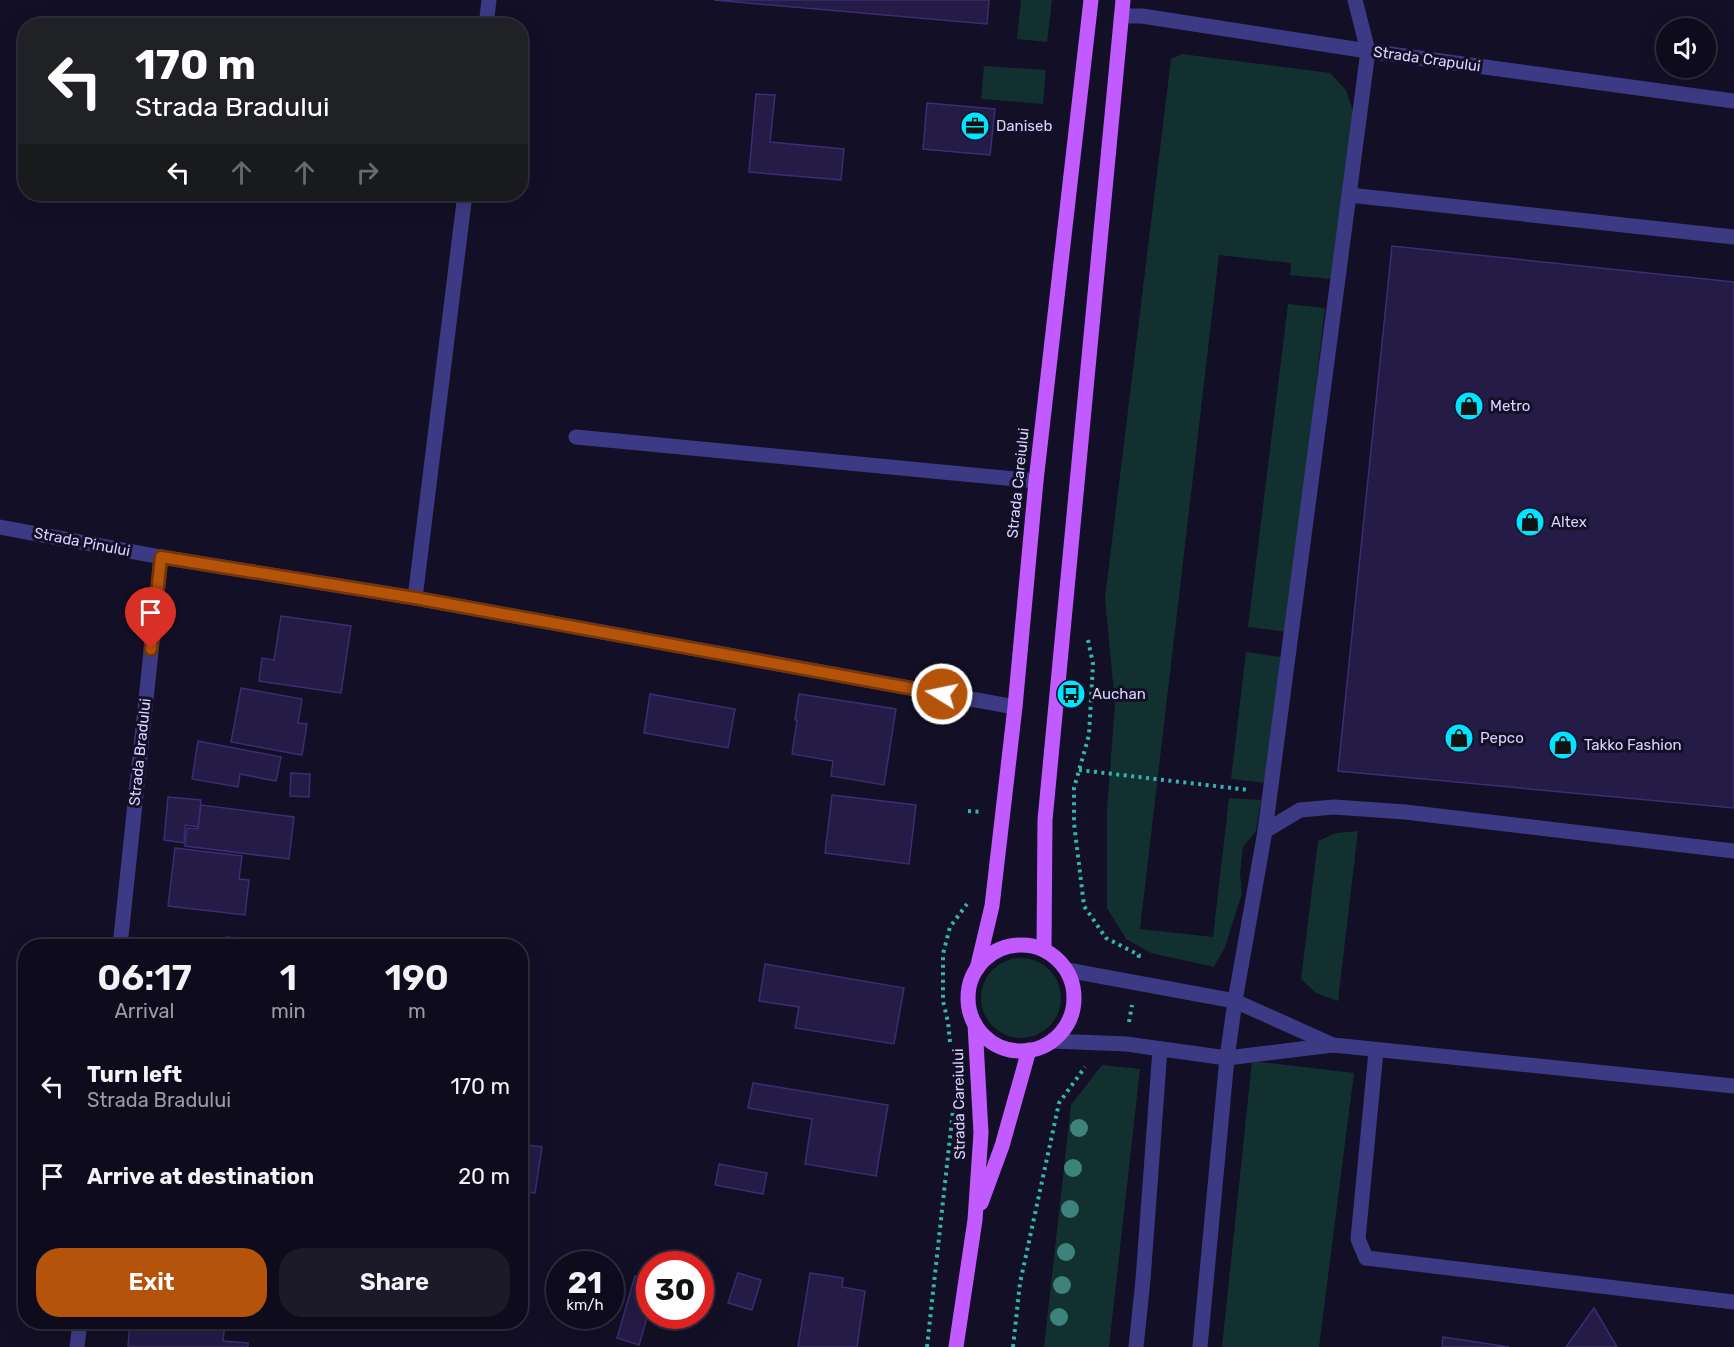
<!DOCTYPE html>
<style>
:root{--surface:#0e0b1c;--page:#1c1929;--text:#f1f3f6;--muted:#9b9ba3;--line:#2e2b3b;--accent:#b45309}
body{margin:0;font-family:Rubik,sans-serif;background:var(--page);color:var(--text);height:100vh;display:flex;flex-direction:column;font-size:22px;white-space:nowrap}
*{box-sizing:border-box;margin:0}
p{font-size:20px;color:var(--muted)}
.icon{flex:none;width:33px;height:33px;fill:none;stroke:currentColor;stroke-width:2;stroke-linecap:round;stroke-linejoin:round}
.map{position:relative;flex:1;overflow:hidden}
.drawer{position:absolute;left:18px;top:939px;width:510px;height:390px;display:flex;flex-direction:column;background:var(--surface);border-radius:24px;box-shadow:0 6px 24px #0002,0 0 0 2px var(--line)}
.drawer>*{flex:none}
.banner{position:absolute;left:18px;top:18px;width:510px;height:183px;border-radius:24px;box-shadow:0 6px 24px #0002,0 0 0 2px var(--line);background:#202124;color:#fff;overflow:hidden}
.tools{position:absolute;left:1656px;top:18px;display:grid;gap:12px}
.tools a{display:grid;place-items:center;width:60px;height:60px;border-radius:50%;background:var(--surface);box-shadow:0 6px 24px #0002,0 0 0 2px var(--line);font-size:30px}
.speed{position:absolute;left:546px;top:1251px;display:flex;gap:12px;font-size:30px;font-weight:700;text-align:center}
.speed>*{display:grid;place-content:center;width:78px;height:78px;border-radius:50%;background:var(--surface);box-shadow:0 6px 24px #0002,0 0 0 2px var(--line);line-height:1}
.speed small{font-size:15px;font-weight:400}
.speed .limit{border:9px solid #d22;background:#fff;color:#111}
.pin{position:absolute;display:grid;place-items:center;width:51px;height:51px;color:#fff;margin:-62px -26px;border-radius:50% 50% 50% 0;rotate:-45deg;box-shadow:0 0 6px #0007}
.pin .icon{rotate:45deg}
.me{position:absolute;width:66px;margin:-33px;rotate:280deg;stroke-linejoin:round;filter:drop-shadow(0 0 4px #0008)}
.turn{display:flex;align-items:center;gap:21px;height:126px;padding:0 18px;font-size:27px}
.turn .icon{width:78px;height:78px;stroke-width:2.5}
.turn b{display:block;font-size:42px;line-height:51px}
.lanes{display:flex;align-items:center;height:57px;padding:0 18px;background:#0003;justify-content:center;gap:30px;direction:ltr}
.lanes .off{opacity:.35}
.eta{display:flex;justify-content:space-evenly;align-items:center;height:102px;text-align:center}
.eta b{font-size:36px;font-weight:600;line-height:42px}
.action{display:flex;gap:12px;margin-top:auto;padding:12px 18px}
.action a{flex:1;height:69px;border-radius:24px;background:var(--accent);color:#fff;font-size:24px;font-weight:600;line-height:69px;text-align:center}
.action a+a{background:var(--page);color:var(--text)}
ul{padding:0;list-style:none}
li{display:flex;align-items:center;gap:18px;height:90px;padding:0 18px}
li div{flex:1}
li b{display:block;font-size:22px}
li em{font-style:normal}
.map>svg:first-child{display:block}
</style>
<div class="map">
<svg width="1734" height="1347" viewBox="0 0 1734 1347">
<rect width="100%" height="100%" fill="#130f26"/>
<g fill="#12302f">
<polygon points="1021,0 1052,0 1047,42 1017,39"/>
<polygon points="1182,54 1330,73 1346,90 1354,114 1331,279 1290,275 1291,263 1219,255 1140,929 1213,937 1229,798 1261,800 1256,831 1243,847 1240,873 1242,893 1225,947 1214,967 1151,953 1126,939 1107,908 1107,810 1115,704 1105,598 1171,59"/>
<polygon points="984,66 1046,70 1043,104 981,99"/>
<polygon points="1288,304 1325,308 1287,632 1248,627"/>
<polygon points="1246,652 1281,657 1266,783 1231,779"/>
<polygon points="1358,831 1338,1001 1316,993 1301,979 1318,841 1336,833"/>
<circle cx="1021" cy="998" r="40"/>
<polygon points="1252,1061 1354,1073 1319,1347 1222,1347"/>
<polygon points="1102,1065 1140,1069 1109,1347 1044,1347 1071,1105"/>
</g>
<g fill="#241b47" stroke="#3b2d73" stroke-width="1.5">
<polygon points="714,0 989,0 987,24"/>
<polygon points="756,94 775,95 770,142 844,149 841,180 749,172"/>
<polygon points="927,103 995,109 990,155 923,149"/>
<polygon points="1392,246 1734,282 1734,808 1338,771"/>
<polygon points="281,616 351,626 341,693 259,681 262,658 274,660"/>
<polygon points="241,688 302,699 298,723 307,724 302,755 231,742"/>
<polygon points="650,694 735,709 728,748 644,733"/>
<polygon points="799,694 896,709 884,785 831,776 833,761 792,754 797,720 795,720"/>
<polygon points="198,741 281,757 276,781 240,774 238,787 192,779"/>
<polygon points="291,773 310,774 309,797 290,796"/>
<polygon points="832,795 916,805 909,864 825,853"/>
<polygon points="168,797 201,800 198,827 185,825 184,843 164,840"/>
<polygon points="201,805 294,817 289,859 185,846 187,828 198,829"/>
<polygon points="175,848 242,856 239,879 249,880 245,915 168,906"/>
<polygon points="227,937 253,940 252,946 226,946"/>
<polygon points="765,964 904,988 894,1044 795,1028 799,1007 759,1001"/>
<polygon points="753,1083 888,1105 876,1176 805,1164 812,1119 748,1108"/>
<polygon points="520,1144 542,1147 535,1193 520,1191"/>
<polygon points="719,1164 767,1173 763,1194 715,1185"/>
<polygon points="738,1273 761,1280 752,1310 728,1303"/>
<polygon points="810,1273 843,1278 842,1287 865,1291 857,1347 798,1347"/>
<polygon points="635,1276 650,1280 650,1308 639,1345 617,1338"/>
<polygon points="1594,1308 1617,1347 1566,1347"/>
<polygon points="130,1322 225,1322 223,1341 248,1343 248,1347 128,1347"/>
<polygon points="1443,1337 1509,1347 1442,1347"/>
</g>
<g fill="none" stroke-linecap="round" stroke-linejoin="round">
<g stroke="#2fb8b0" stroke-width="4" stroke-dasharray="3 4.5" stroke-linecap="butt">
<polyline points="1088,640 1093,664 1089,735 1074,788 1074,823 1084,906 1106,938 1139,955 1138,959"/>
<polyline points="1079,770 1249,790"/>
<polyline points="968,811 981,812"/>
<polyline points="1129,1022 1132,1005"/>
<polyline points="950,1042 948,1022 943,1001 943,954 950,927 967,904"/>
<polyline points="927,1347 954,1101"/>
<polyline points="1013,1347 1020,1283 1059,1103 1085,1067"/>
</g>
<g stroke="#3d3a85" stroke-width="15">
<polyline points="1121,16 1142,16 1368,51 1734,101"/>
<polyline points="486,26 489,0"/>
<polyline points="1349,195 1734,237"/>
<polyline points="576,437 1036,481"/>
<polyline points="0,527 161,557 415,598 1015,707"/>
<polyline points="415,598 465,194"/>
<polyline points="1265,831 1368,51 1355,0"/>
<polyline points="120,946 161,557"/>
<polyline points="1067,970 1235,1001 1333,1045"/>
<polyline points="1052,1041 1126,1044 1227,1058 1333,1045 1734,1086"/>
<polyline points="1376,1051 1358,1239 1366,1258 1734,1302"/>
<polyline points="77,1347 80,1322"/>
<polyline points="1136,1347 1143,1280 1160,1049"/>
<polyline points="1200,1347 1227,1058 1235,1001 1265,831 1300,810 1334,807 1405,812 1734,851"/>
</g>
<g stroke="#c25bff" stroke-width="15">
<circle cx="1021" cy="998" r="53"/>
<polyline points="1044,949 1045,820 1123,0"/>
<polyline points="977,969 992,906 1015,707 1036,481 1091,0"/>
<polyline points="981,1203 1002,1146 1029,1050"/>
<polyline points="956,1347 975,1220 981,1133 975,1024"/>
</g>
</g>
<g fill="#3d827b">
<circle cx="1079" cy="1128" r="9"/>
<circle cx="1073" cy="1168" r="9"/>
<circle cx="1070" cy="1209" r="9"/>
<circle cx="1066" cy="1252" r="9"/>
<circle cx="1062" cy="1285" r="9"/>
<circle cx="1059" cy="1317" r="9"/>
</g>
<g fill="none" stroke-linecap="round" stroke-linejoin="round">
<g stroke="#753606" stroke-width="15">
<polyline id="route" points="151,649 161,557 415,598 942,694"/>
</g>
<use href="#route" stroke="#b45309" stroke-width="10"/>
</g>
<defs>
<g id="office-disc" transform="scale(1.5)"><circle r="9.5" fill="#00e5ff" stroke="#130f26"/><path d="M-6-3h4V-5.5h4V-3h4V5H-6ZM-1-4.5V-3h2v-1.5ZM-6 0V1H6V0Z" fill="#111"/></g>
<g id="shop-disc" transform="scale(1.5)"><circle r="9.5" fill="#00e5ff" stroke="#130f26"/><path d="M-5-2.5h2.3a2.7 3.5 0 0 1 5.4 0H5L5.5 6h-11ZM-1.5-2.5h3a1.5 2.3 0 0 0-3 0Z" fill="#111"/></g>
<g id="bus-disc" transform="scale(1.5)"><circle r="9.5" fill="#00e5ff" stroke="#130f26"/><path d="M-5-6H5V4H4V6H2V4H-2V6H-4V4H-5ZM-3.5-4V0h7V-4ZM-3.5 1.2v1.5H-2V1.2ZM2 1.2v1.5H3.5V1.2Z" fill="#111"/></g>
</defs>
<g fill-rule="evenodd">
<use href="#office-disc" x="975" y="126"/>
<use href="#shop-disc" x="1469" y="406"/>
<use href="#shop-disc" x="1530" y="522"/>
<use href="#bus-disc" x="1071" y="694"/>
<use href="#shop-disc" x="1459" y="738"/>
<use href="#shop-disc" x="1563" y="745"/>
</g>
<g text-anchor="middle" stroke-width="6" stroke-linejoin="round" paint-order="stroke">
<g font-size="15" fill="#d9d4ff" stroke="#130f26">
<text transform="translate(1427 59) rotate(8)" y="5">Strada Crapului</text>
<text transform="translate(1018 483) rotate(-84)" y="5">Strada Careiului</text>
<text transform="translate(82 542) rotate(11)" y="5">Strada Pinului</text>
<text transform="translate(140 752) rotate(-84)" y="5">Strada Bradului</text>
<text transform="translate(959 1104) rotate(-91)" y="5">Strada Careiului</text>
</g>
<g font-size="15" fill="#d9d4ff" stroke="#130f26" text-anchor="start">
<text x="996" y="131">Daniseb</text>
<text x="1490" y="411">Metro</text>
<text x="1551" y="527">Altex</text>
<text x="1092" y="699">Auchan</text>
<text x="1480" y="743">Pepco</text>
<text x="1584" y="750">Takko Fashion</text>
</g>
</g>
</svg>
<div class="tools">
<a><svg class="icon" aria-label="sound" viewBox="0 0 24 24"><path d="M4 9h4l5-4v14l-5-4H4zM17 9q2 3 0 6"/></svg></a>
</div>
<div class="speed"><div>21<small>km/h</small></div><div class="limit">30</div></div>
<div class="pin" style="left:151px;top:649px;background:#d93025"><svg class="icon" aria-label="arrive" viewBox="0 0 24 24"><path d="M6 21V4h12l-3 4 3 4H6"/></svg></div>
<svg class="me" style="left:942px;top:694px" viewBox="-20 -20 40 40"><circle r="17" fill="#b45309" stroke="#fff" stroke-width="3"/><path d="M0-11L8 9 0 5-8 9z" fill="#fff"/></svg>
<div class="banner">
<div class="turn"><svg class="icon" aria-label="left" viewBox="0 0 24 24"><path d="M17 20v-9H6M10 6l-5 5 5 5"/></svg><div><b>170 m</b>Strada Bradului</div></div>
<div class="lanes"><svg class="icon" aria-label="left" viewBox="0 0 24 24"><path d="M17 20v-9H6M10 6l-5 5 5 5"/></svg><svg class="icon off" aria-label="ahead" viewBox="0 0 24 24"><path d="M12 20V5M6 11l6-6 6 6"/></svg><svg class="icon off" aria-label="ahead" viewBox="0 0 24 24"><path d="M12 20V5M6 11l6-6 6 6"/></svg><svg class="icon off" aria-label="right" viewBox="0 0 24 24"><path d="M7 20v-9h11M14 6l5 5-5 5"/></svg></div>
</div>
<section class="drawer">
<div class="eta">
<div><b>06:17</b><p>Arrival</p></div>
<div><b>1</b><p>min</p></div>
<div><b>190</b><p>m</p></div>
</div>
<ul>
<li><svg class="icon" aria-label="left" viewBox="0 0 24 24"><path d="M17 20v-9H6M10 6l-5 5 5 5"/></svg><div><b>Turn left</b><p>Strada Bradului</p></div><em>170 m</em></li>
<li><svg class="icon" aria-label="arrive" viewBox="0 0 24 24"><path d="M6 21V4h12l-3 4 3 4H6"/></svg><div><b>Arrive at destination</b></div><em>20 m</em></li>
</ul>
<div class="action"><a>Exit</a><a>Share</a></div>
</section>
</div>
